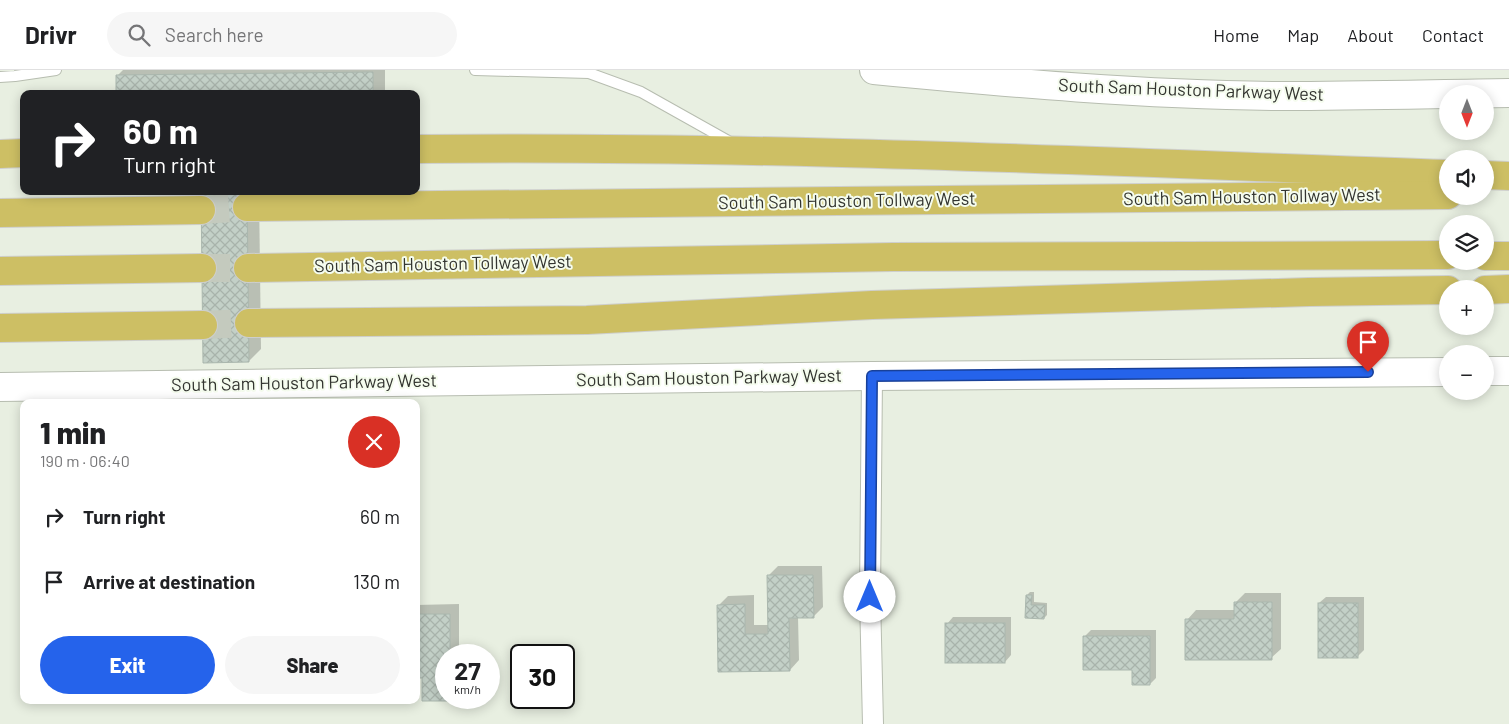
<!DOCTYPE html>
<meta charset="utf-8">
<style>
:root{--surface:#fff;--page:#f6f6f6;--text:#202124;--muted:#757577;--line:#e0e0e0;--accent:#2563eb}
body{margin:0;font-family:Barlow,sans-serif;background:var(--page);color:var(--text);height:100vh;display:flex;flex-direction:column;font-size:19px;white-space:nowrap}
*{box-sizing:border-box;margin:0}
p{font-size:16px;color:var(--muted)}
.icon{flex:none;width:28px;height:28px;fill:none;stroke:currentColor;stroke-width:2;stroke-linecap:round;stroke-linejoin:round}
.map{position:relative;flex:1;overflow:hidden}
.panel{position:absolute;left:20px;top:329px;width:400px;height:305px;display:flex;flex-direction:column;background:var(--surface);border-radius:10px;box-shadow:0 2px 12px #0003}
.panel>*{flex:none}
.top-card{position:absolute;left:20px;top:20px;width:400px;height:105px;border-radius:10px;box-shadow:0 2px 12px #0003;background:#202124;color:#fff;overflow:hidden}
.needle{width:32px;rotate:180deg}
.controls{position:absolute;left:1439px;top:15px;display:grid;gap:10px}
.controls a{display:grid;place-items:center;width:55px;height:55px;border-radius:50%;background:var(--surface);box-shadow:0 2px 12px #0003;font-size:25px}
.speed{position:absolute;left:435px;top:574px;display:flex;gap:10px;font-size:25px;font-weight:700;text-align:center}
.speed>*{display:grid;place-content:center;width:65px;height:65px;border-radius:50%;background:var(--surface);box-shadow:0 2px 12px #0003;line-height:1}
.speed small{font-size:12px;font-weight:400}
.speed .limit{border:2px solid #111;border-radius:8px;background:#fff;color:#111}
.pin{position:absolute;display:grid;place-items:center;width:42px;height:42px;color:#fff;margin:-51px -21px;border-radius:50% 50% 50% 0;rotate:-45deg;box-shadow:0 0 5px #0007}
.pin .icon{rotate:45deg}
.me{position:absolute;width:55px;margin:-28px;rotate:0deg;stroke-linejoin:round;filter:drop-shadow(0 0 4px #0008)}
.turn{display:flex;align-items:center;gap:18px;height:105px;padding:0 20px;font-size:22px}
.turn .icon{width:65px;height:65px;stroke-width:2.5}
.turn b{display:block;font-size:35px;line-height:42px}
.round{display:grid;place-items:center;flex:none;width:52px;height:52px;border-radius:26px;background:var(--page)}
.summary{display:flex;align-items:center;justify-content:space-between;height:85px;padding:0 20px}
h1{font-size:30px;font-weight:800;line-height:38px}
.button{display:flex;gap:10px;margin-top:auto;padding:10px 20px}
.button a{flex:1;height:58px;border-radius:30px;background:var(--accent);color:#fff;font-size:20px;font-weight:800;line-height:58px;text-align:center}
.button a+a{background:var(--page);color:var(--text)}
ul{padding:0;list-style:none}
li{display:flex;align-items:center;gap:15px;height:65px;padding:0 20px}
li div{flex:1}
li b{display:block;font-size:19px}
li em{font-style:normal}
header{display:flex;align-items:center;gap:30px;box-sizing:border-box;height:70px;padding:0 25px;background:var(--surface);border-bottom:1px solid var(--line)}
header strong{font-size:24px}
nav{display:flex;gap:28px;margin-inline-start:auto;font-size:18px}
.search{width:350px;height:45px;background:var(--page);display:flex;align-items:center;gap:12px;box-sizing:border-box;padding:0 18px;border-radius:28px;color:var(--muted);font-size:19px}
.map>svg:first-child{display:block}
</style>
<header>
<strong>Drivr</strong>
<div class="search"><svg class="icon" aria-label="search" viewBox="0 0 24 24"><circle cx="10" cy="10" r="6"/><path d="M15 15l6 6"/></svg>Search here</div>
<nav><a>Home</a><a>Map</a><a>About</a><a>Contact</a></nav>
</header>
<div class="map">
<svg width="1509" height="654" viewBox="0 0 1509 654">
<defs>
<pattern id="building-cross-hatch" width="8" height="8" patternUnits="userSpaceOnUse" patternTransform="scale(1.25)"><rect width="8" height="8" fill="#c3d0c7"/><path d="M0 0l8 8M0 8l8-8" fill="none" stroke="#a8b3ab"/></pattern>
</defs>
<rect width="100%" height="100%" fill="#e8efe1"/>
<g fill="#0003">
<polygon points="123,0 385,0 385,24 118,24 117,6"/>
<polygon points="202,121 259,121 261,279 249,291"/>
<polygon points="778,496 822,496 823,537 814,546 798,547 799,590 790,600 720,601 719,535 728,526 754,525 754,555 769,555 768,506"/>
<polygon points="1030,522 1034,522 1034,532 1047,533 1047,545 1044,548 1026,547 1027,525"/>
<polygon points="1245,523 1281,523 1281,579 1271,588 1187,550 1196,540 1236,540 1236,532"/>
<polygon points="1326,527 1364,527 1364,580 1357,587 1319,533"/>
<polygon points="459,534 459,585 446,585 446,628 452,628 450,630 423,630 423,607 416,607 416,535"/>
<polygon points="953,547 1011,547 1011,585 1005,592 947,554"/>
<polygon points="1091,560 1156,560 1156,608 1150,614 1134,599 1085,566"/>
</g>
<g fill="url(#building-cross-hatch)" stroke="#aab7ae">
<polygon points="373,2 373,24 116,24 116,5"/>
<polygon points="201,121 247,121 249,292 203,293"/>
<polygon points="767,505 813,505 814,548 789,548 790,601 718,602 717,535 745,534 745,564 768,564"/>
<polygon points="1026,525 1032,525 1031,535 1045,535 1044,549 1025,548"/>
<polygon points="1234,532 1272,532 1272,590 1185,590 1185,549 1234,549"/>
<rect x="1318" y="533" width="40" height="55"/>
<polygon points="416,544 450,544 450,585 446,585 446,628 450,628 450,631 422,631 422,608 416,608"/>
<rect x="945" y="553" width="60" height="40"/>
<polygon points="1083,566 1150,566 1150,615 1132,615 1132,600 1083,600"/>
</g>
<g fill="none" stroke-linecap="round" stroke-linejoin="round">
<g stroke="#c4cabe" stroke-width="28" stroke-dasharray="28 14" stroke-linecap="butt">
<polyline points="201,140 247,137"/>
<polyline points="202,198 248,198"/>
<polyline points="203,255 249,253"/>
</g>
<g stroke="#b7bdb0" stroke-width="12">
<g id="service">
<polyline points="475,0 589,3 641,22 732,73"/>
<polyline points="0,7 15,6 56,0"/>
</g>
</g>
<g stroke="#b7bdb0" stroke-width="22">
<polyline id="minor" points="872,306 870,527 873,654"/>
</g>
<g stroke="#b7bdb0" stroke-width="30">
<g id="secondary">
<path d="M874,0C1009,13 1145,25 1282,26C1357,26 1433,24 1509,23"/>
<polyline points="1485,301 1509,301"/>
<polyline points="0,317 872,306 1448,302"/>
</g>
</g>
<g stroke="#cecfcd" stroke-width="30">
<g id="motorway">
<path d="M416,79C760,75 1104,92 1448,104"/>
<polyline points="0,84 24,83"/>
<polyline points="1485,105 1509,106"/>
<polyline points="247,137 1448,125"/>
<polyline points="0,143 201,140"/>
<polyline points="1485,186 1509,186"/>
<polyline points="248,198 893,187 1448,185"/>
<polyline points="0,201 202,198"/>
<polyline points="1485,220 1509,219"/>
<polyline points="249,253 587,250 872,235 1309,222 1448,220"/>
<polyline points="0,258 203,255"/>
</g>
</g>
<use href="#service" stroke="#fff" stroke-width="10"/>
<use href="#minor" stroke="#fff" stroke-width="20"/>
<use href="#secondary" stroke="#fff" stroke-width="28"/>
<use href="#motorway" stroke="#cdbf64" stroke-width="28"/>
</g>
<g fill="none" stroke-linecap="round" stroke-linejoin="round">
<g stroke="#184099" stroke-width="12">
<polyline id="route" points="870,527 872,306 1368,302"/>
</g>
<use href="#route" stroke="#2563eb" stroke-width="9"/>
</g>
<g text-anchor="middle" stroke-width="4" stroke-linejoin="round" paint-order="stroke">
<g font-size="18" fill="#333530" stroke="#f5fcee">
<text transform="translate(1191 20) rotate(2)" y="6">South Sam Houston Parkway West</text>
<text transform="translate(1252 127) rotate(-1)" y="6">South Sam Houston Tollway West</text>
<text transform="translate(847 131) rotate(-1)" y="6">South Sam Houston Tollway West</text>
<text transform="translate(443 194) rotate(-1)" y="6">South Sam Houston Tollway West</text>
<text transform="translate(709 308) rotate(-1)" y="6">South Sam Houston Parkway West</text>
<text transform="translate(304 313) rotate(-1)" y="6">South Sam Houston Parkway West</text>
</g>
</g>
</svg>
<div class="controls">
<a><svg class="needle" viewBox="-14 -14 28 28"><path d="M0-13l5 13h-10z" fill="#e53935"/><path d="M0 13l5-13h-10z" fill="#757577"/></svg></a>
<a><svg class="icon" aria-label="sound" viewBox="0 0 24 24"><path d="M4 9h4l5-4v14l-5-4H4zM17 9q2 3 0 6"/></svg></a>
<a><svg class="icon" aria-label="layers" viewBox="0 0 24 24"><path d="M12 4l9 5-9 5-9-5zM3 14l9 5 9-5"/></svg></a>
<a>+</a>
<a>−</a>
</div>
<div class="speed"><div>27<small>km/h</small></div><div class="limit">30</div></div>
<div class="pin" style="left:1368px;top:302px;background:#d93025"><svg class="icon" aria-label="arrive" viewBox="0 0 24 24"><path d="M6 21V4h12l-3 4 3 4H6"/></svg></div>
<svg class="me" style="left:870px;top:527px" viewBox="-20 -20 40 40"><circle r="19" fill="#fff"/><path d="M0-13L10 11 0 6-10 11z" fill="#2563eb"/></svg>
<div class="top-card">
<div class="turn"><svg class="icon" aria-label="right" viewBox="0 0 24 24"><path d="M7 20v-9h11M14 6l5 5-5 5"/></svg><div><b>60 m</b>Turn right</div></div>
</div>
<section class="panel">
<div class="summary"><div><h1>1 min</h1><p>190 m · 06:40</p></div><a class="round" style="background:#d93025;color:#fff"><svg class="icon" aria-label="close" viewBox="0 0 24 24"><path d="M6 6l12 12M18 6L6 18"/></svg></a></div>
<ul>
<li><svg class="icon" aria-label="right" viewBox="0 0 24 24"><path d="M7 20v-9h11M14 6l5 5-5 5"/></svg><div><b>Turn right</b></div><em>60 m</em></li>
<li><svg class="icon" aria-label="arrive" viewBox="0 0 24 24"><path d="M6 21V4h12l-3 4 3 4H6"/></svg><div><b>Arrive at destination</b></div><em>130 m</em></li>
</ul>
<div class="button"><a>Exit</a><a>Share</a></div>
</section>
</div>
